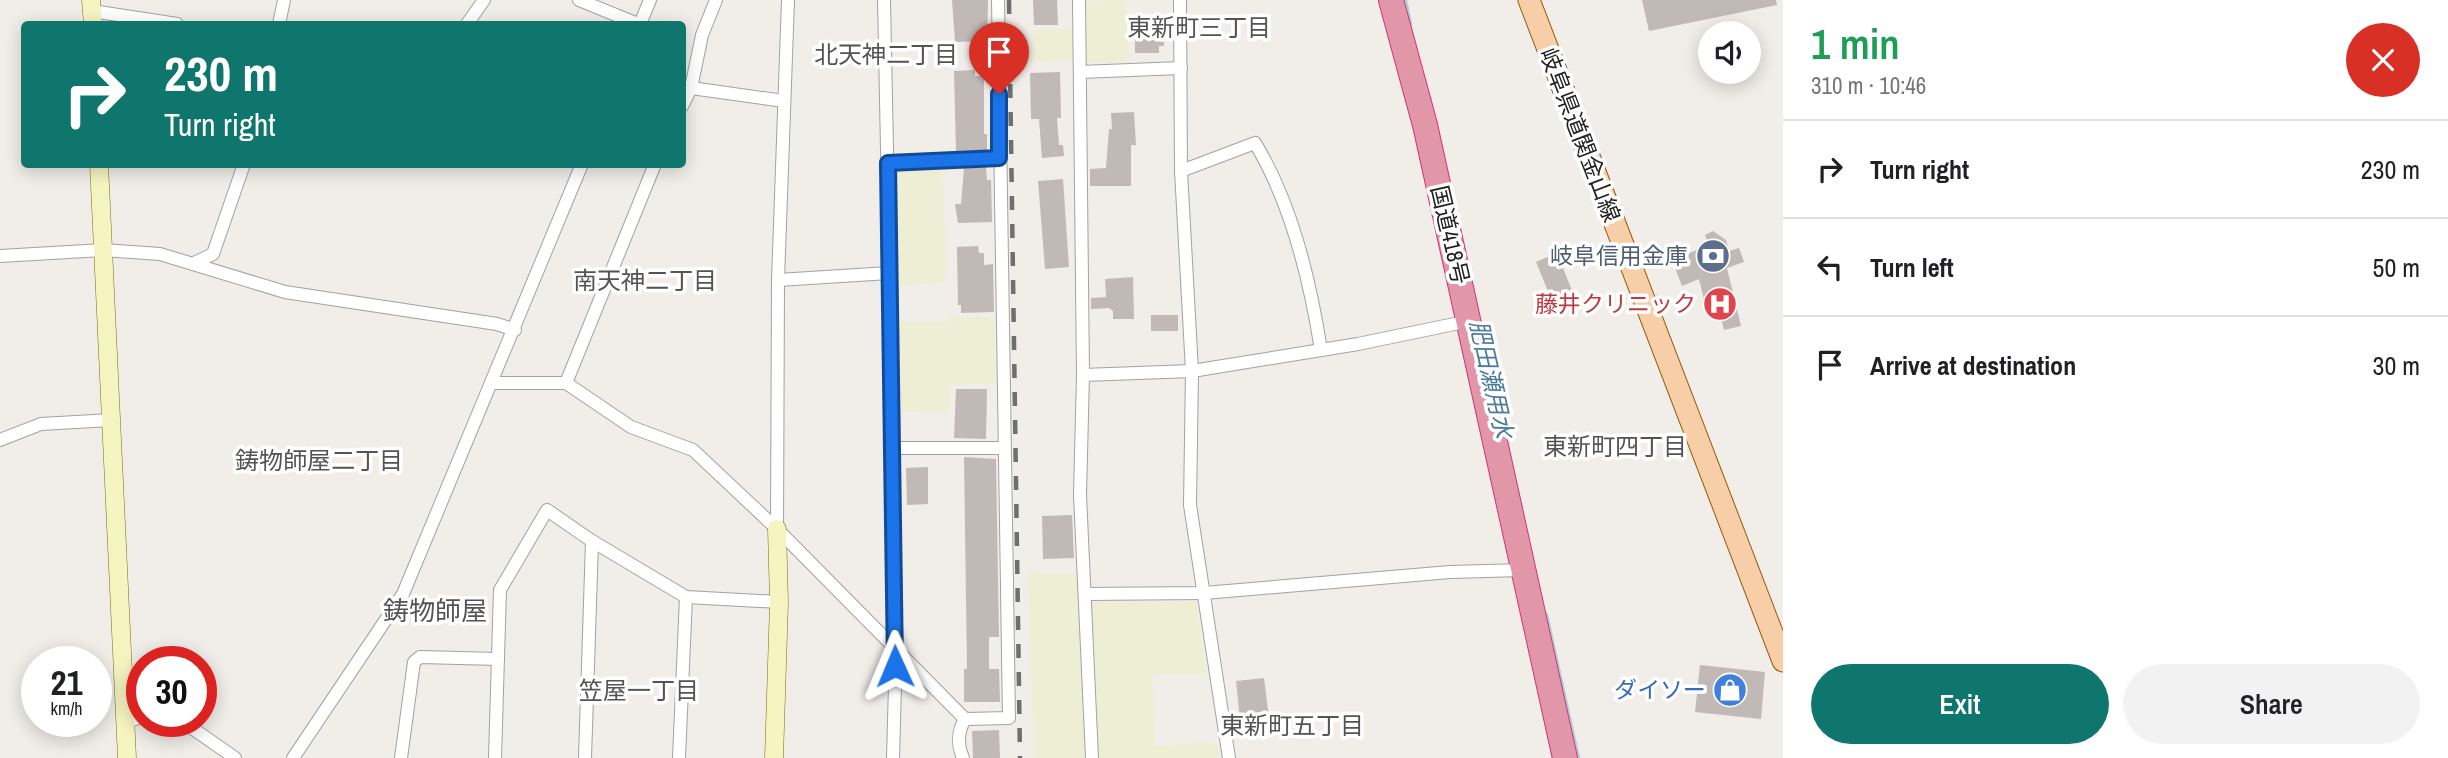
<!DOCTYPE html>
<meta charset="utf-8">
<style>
:root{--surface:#fff;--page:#f2f2f2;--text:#202124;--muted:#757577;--line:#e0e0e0;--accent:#0f766e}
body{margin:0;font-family:"Archivo Narrow","Noto Sans JP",sans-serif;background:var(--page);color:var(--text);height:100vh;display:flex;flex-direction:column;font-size:26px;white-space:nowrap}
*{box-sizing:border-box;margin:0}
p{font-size:23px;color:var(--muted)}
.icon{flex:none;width:38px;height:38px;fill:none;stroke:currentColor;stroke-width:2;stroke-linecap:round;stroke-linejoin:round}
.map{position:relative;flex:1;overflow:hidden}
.sheet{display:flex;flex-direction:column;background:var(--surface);width:665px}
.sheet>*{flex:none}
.top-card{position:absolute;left:21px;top:21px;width:665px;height:147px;border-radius:7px;box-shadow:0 4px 18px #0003;background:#0f766e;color:#fff;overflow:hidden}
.fabs{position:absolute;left:1698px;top:21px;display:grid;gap:14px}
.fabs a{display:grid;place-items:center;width:63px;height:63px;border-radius:50%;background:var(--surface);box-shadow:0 4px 18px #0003;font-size:35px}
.speed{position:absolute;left:21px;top:646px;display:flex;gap:14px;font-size:35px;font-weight:700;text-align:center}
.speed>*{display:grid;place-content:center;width:91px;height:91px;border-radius:50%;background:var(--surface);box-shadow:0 4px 18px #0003;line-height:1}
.speed small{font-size:18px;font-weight:400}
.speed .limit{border:10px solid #d22;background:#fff;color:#111}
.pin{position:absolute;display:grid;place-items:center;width:60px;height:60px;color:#fff;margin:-72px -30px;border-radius:50% 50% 50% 0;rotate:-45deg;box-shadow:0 0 7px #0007}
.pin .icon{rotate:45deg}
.me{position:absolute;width:77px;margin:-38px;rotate:359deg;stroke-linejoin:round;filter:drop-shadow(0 0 5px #0008)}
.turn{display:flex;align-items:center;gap:24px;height:147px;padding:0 28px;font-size:32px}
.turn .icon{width:91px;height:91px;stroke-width:2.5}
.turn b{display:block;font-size:49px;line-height:60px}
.round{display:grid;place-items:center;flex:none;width:74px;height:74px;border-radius:37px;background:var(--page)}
.overview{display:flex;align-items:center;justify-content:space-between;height:119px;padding:0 28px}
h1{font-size:42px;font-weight:600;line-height:52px;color:#1e9e55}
.cta{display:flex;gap:14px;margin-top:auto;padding:14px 28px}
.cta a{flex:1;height:80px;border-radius:42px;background:var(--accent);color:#fff;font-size:28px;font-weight:600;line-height:80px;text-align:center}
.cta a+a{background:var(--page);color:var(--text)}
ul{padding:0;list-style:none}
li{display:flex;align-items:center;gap:21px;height:98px;padding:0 28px;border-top:2px solid var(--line)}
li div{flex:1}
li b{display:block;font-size:26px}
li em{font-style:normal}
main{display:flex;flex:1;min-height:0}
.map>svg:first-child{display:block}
</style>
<main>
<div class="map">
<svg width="1783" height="758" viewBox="0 0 1783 758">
<rect width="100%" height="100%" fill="#f1ede8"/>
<g fill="#eeeed5">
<polygon points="1127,0 1129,63 1085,63 1085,1"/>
<polygon points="1073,29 1074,60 1031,62 1032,30"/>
<polygon points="943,169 946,282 897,286 896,171"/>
<polygon points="950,317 994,317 995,384 950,385 949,411 901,412 900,321 948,322"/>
<polygon points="1028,573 1077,574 1079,601 1197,602 1206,674 1152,675 1155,746 1216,742 1219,758 1034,758"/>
</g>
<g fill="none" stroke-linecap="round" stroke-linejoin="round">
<g stroke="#acd5db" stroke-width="4.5">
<polyline points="1405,0 1410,24"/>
<polyline points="1546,615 1578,758"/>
</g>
</g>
<g fill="#c1b9b5">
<polygon points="952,0 988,0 987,41 955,42"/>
<polygon points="1033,0 1057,0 1058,25 1034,25"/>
<polygon points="1642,0 1776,0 1777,5 1649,31"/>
<polygon points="1135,15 1159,15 1159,31 1164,30 1164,46 1159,46 1159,53 1135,53"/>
<polygon points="975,70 975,76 984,76 984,134 987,134 987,150 956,151 954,71"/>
<polygon points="1060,72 1061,118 1057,118 1059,145 1063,145 1064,156 1042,158 1039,119 1031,119 1030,73"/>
<polygon points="1134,112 1136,145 1131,145 1131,186 1090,186 1090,169 1106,168 1109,129 1112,129 1111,113"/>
<polygon points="986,167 987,180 991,180 992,222 958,223 955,204 961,204 964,168"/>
<polygon points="1063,179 1069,267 1045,269 1038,181"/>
<polygon points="1713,231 1726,240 1729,251 1739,248 1744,262 1727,268 1741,326 1724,330 1720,313 1708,316 1699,279 1682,286 1672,260 1709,245 1705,235"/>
<polygon points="978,246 979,253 984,253 984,265 993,264 994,312 961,313 961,305 958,305 957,247"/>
<polygon points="1557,253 1573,293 1552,301 1536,262"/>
<polygon points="1133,277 1134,319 1113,319 1113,311 1109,308 1091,309 1091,298 1106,297 1105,279"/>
<rect x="1151" y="315" width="27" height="16"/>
<polygon points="956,389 987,389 986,439 954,438"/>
<polygon points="964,457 996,459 999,637 989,637 989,669 999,669 1000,702 964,702 964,669 967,669"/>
<polygon points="928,467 928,504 907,505 906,468"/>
<polygon points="1072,515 1074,558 1043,559 1042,516"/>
<polygon points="1700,665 1765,672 1761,719 1695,712"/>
<polygon points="1264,678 1270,726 1241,729 1236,681"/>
<polygon points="999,730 1000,758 973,758 972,731"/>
</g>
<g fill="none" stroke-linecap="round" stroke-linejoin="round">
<g stroke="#a2a2a2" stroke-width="14">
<g id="street">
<polyline points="579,0 638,24"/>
<polyline points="884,0 893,448 895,685 893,758"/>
<polyline points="1079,0 1083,375 1080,495 1092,758"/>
<polyline points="1180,0 1181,171 1192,371 1190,505 1229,758"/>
<polyline points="92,11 177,24"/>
<polyline points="279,24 284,0"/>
<polyline points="467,24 484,0"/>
<polyline points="640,24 650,0"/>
<polyline points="1080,72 1181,68"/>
<polyline points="691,88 702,35 716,0"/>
<polyline points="682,106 691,88 784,101"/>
<polyline points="888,163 999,158"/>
<path d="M1181,171L1255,143C1292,204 1310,280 1321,350"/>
<polyline points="0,256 103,250 160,254 285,292 497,324 515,330"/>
<polyline points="196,262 213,254 244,164"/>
<polyline points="778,280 889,273"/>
<polyline points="1083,375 1192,371 1358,344 1469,321"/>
<polyline points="493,383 566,383 631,427 693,450 777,529 965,719 1009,718 998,0"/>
<polyline points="566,383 655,164"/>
<polyline points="0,440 41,424 111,420"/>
<polyline points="893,448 1003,448"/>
<polyline points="777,529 778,280 788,0"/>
<polyline points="1085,594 1204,593 1450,572 1524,570"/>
<polyline points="182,721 235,758"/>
<polyline points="125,722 142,717"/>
<polyline points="293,758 403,594 582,164"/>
<polyline points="401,758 414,662 420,657 498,659"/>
<polyline points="495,758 500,590 547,510 592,541 686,597 779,602"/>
<polyline points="585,758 592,541"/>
<polyline points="679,758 686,597"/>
<path d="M963,758C957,745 958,731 965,719"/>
</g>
</g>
<g stroke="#72740c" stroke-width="19">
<g id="secondary">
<polyline points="91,0 93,24"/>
<polyline points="99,164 127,758"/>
<polyline points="774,758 779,602 777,529"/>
</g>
</g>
<g stroke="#955b09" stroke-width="23">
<polyline id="primary" points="1529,0 1783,661"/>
</g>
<g stroke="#d13377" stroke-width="26">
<polyline id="highway" points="1391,0 1425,125 1565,758"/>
</g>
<use href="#street" stroke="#fff" stroke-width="12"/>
<use href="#secondary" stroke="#f6f4c1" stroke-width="18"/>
<use href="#primary" stroke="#f7cea8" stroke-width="21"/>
<use href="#highway" stroke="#e296aa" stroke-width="24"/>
<polyline stroke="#6f6f6f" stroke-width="4.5" stroke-dasharray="14 14" stroke-linecap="butt" points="1009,0 1020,758"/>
</g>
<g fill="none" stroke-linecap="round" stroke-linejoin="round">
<g stroke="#114b97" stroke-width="18">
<polyline id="route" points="895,666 888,163 999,158 999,94"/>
</g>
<use href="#route" stroke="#1a73e8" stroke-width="12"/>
</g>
<defs>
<g id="bank-disc" transform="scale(1.75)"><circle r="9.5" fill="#5c6f8a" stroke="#fff"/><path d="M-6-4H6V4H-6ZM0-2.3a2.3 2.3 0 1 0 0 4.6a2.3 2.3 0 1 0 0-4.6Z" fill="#fff"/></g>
<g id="hospital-disc" transform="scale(1.75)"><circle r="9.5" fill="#e0444e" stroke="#fff"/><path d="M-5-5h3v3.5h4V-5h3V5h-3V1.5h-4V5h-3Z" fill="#fff"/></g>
<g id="shop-disc" transform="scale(1.75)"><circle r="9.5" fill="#3f7fe0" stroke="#fff"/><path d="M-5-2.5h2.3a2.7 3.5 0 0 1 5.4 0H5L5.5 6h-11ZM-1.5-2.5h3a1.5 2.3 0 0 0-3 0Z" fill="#fff"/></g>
</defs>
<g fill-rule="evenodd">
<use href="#bank-disc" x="1713" y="256"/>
<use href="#hospital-disc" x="1720" y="304"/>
<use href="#shop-disc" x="1730" y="690"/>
</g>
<g text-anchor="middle" stroke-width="7" stroke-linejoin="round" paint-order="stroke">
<g font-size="23" fill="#212121" stroke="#fff">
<text transform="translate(1580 135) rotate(69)" y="8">岐阜県道関金山線</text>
<text transform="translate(1450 235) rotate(77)" y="8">国道418号</text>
</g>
<g font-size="23" fill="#4e5e75" stroke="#fff" text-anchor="end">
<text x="1688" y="264">岐阜信用金庫</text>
</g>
<g font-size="23" fill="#be3a42" stroke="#fff" text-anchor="end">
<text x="1696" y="312">藤井クリニック</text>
</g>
<g font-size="23" fill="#366cbe" stroke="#fff" text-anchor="end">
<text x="1706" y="698">ダイソー</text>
</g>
<g font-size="24" fill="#545454" stroke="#fff">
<text x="1199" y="36">東新町三丁目</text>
<text x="886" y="63">北天神二丁目</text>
<text x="645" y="289">南天神二丁目</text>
<text x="1615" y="455">東新町四丁目</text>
<text x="319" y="469">鋳物師屋二丁目</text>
<text x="639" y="699">笠屋一丁目</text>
<text x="1292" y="734">東新町五丁目</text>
</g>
<g font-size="24" font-style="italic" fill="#4c7b9c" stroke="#fff">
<text transform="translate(1491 379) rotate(77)" y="8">肥田瀬用水</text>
</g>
<g font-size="26" fill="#545454" stroke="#fff">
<text x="435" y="620">鋳物師屋</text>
</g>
</g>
</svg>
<div class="fabs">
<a><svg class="icon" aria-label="sound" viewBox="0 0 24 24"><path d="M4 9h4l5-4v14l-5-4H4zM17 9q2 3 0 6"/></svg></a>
</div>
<div class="speed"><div>21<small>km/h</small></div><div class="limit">30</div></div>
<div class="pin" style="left:999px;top:94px;background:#d93025"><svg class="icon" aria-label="arrive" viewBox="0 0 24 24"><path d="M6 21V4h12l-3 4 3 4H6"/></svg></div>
<svg class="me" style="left:895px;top:666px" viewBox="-20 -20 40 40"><path d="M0-17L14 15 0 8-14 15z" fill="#1a73e8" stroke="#fff" stroke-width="4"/></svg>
<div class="top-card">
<div class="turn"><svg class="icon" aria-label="right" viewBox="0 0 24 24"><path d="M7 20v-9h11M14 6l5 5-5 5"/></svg><div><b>230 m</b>Turn right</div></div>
</div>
</div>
<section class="sheet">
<div class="overview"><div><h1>1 min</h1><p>310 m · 10:46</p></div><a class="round" style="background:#d93025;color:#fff"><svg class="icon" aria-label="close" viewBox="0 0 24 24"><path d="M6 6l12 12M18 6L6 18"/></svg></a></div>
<ul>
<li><svg class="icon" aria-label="right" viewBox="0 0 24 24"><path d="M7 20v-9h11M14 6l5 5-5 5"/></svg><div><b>Turn right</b></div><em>230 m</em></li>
<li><svg class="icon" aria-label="left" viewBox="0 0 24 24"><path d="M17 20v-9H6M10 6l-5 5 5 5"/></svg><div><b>Turn left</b></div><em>50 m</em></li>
<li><svg class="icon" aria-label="arrive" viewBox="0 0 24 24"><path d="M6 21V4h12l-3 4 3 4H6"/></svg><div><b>Arrive at destination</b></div><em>30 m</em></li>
</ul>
<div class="cta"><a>Exit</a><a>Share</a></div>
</section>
</main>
